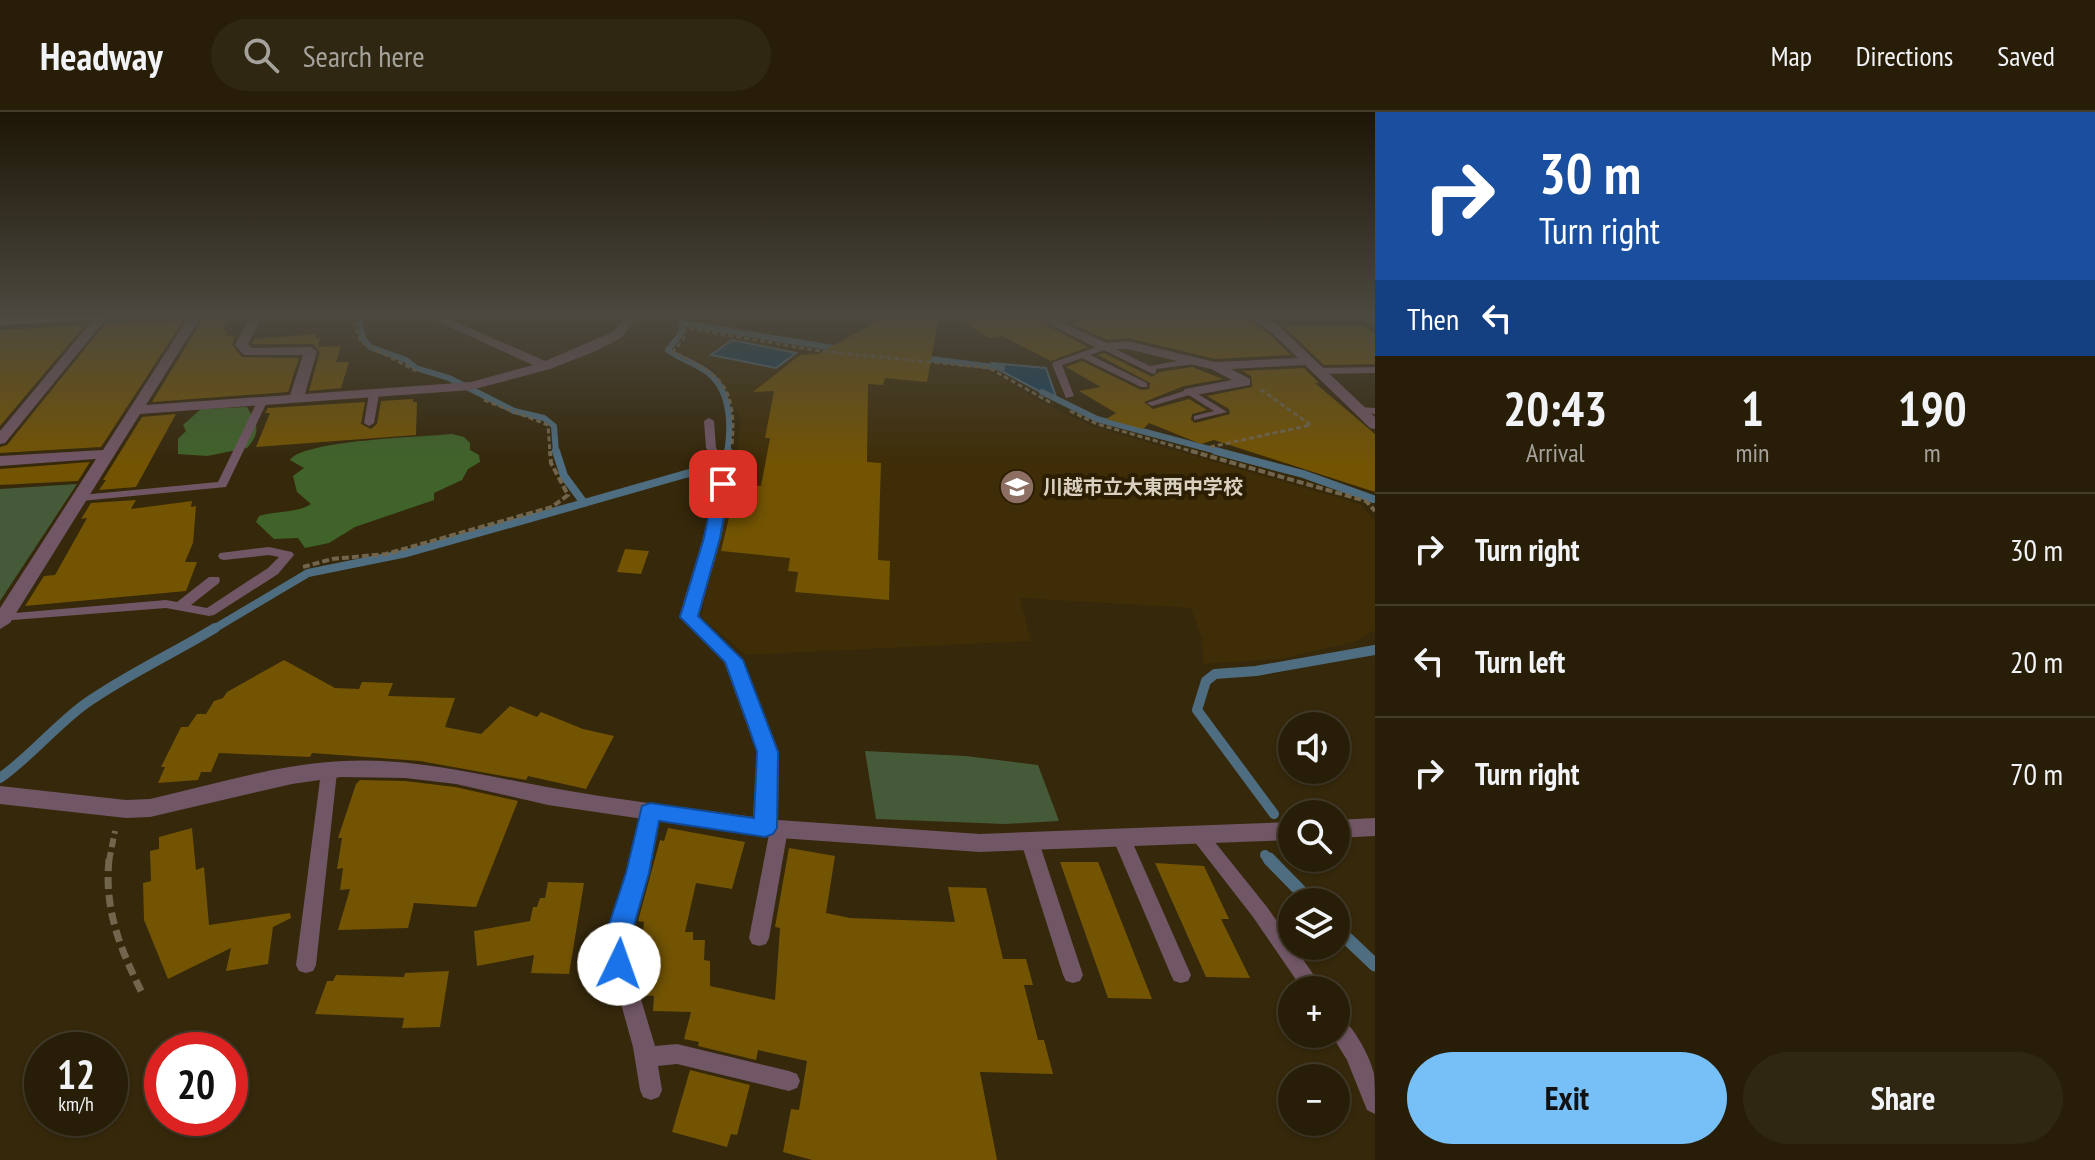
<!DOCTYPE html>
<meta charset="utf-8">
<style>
:root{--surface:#281e08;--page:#302712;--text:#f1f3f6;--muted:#a5a29c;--line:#443c29;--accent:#76c0f7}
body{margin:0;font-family:"PT Sans Narrow","Noto Sans JP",sans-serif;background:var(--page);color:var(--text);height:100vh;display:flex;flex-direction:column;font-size:30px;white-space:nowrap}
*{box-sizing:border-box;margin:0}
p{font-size:26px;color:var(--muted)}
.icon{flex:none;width:44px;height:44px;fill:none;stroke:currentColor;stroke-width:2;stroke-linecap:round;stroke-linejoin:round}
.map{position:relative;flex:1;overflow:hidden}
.side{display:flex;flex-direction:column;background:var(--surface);width:720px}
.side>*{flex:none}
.guide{background:#1a4fa0;color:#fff;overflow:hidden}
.fabs{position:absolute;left:1278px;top:600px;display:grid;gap:16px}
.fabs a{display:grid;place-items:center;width:72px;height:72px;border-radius:50%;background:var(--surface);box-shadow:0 2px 6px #0004,0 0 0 2px var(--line);font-size:40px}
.speed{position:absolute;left:24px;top:920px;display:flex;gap:16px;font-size:40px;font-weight:700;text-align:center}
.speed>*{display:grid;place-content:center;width:104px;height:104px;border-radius:50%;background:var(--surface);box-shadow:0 2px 6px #0004,0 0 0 2px var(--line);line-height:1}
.speed small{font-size:20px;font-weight:400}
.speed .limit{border:12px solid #d22;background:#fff;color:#111}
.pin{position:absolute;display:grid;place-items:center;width:68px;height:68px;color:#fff;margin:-34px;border-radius:16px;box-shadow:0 4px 12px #0006}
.me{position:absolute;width:88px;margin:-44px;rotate:3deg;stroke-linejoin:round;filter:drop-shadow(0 0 6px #0008)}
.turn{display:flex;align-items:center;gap:28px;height:168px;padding:0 32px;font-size:36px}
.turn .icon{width:104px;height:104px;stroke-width:2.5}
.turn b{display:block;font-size:56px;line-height:68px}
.then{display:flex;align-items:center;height:76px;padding:0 32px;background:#0003;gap:16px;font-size:30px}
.eta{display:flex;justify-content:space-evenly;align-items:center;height:136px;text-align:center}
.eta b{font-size:48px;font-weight:800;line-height:56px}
.action{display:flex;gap:16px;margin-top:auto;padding:16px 32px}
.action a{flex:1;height:92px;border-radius:48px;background:var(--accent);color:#111;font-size:32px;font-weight:800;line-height:92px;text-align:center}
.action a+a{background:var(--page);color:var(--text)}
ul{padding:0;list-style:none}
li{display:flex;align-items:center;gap:24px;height:112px;padding:0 32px;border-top:2px solid var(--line)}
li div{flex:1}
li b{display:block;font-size:30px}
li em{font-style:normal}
header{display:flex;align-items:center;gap:48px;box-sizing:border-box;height:112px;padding:0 40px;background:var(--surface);border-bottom:2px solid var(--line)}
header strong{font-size:38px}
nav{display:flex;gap:44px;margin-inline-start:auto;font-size:28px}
.search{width:560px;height:72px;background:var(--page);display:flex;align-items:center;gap:20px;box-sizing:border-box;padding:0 28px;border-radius:44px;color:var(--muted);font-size:30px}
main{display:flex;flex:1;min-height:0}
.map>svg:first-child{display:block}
</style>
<header>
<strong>Headway</strong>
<div class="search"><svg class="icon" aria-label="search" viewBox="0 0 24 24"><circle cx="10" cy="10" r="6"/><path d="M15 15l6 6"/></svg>Search here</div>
<nav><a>Map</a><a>Directions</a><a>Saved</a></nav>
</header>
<main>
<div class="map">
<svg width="1375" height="1048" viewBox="0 0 1375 1048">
<rect width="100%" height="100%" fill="#35280b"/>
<polygon fill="#3e2d07" points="693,218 820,241 986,257 1042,290 1092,314 1360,392 1375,408 1375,518 1355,530 1280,547 1203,552 1202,527 1191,496 1020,486 1031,529 746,543 701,505 736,359 741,307 715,258 675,239 689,228"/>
<g fill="#455a39">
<polygon points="77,372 0,489 0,377"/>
<polygon points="865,639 966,644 1038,653 1059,709 1005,712 876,707"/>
</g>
<g fill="#40632a">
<path d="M247,295C257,312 262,319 247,336L207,344L178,342V327L186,319L183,313L201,297Z"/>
<path d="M452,322L464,325L470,331V338L479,343L480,350L468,357L462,368L434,381V388L355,415L329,431L305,436L298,426L274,427L256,410L259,404C274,399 298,401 311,392L297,380L293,364L304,356L290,348C303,328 423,325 452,322Z"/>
</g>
<g fill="#134364" stroke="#4e6d80" stroke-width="2">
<polygon points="732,228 796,241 776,256 711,243"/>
<polygon points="992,251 1046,256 1056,285 1052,286 994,255"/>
</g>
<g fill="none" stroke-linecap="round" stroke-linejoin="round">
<g stroke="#4e6d80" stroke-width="6">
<polyline points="367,203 359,208 363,227 370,235 406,248 416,256 449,266 514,299 544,306 554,314 556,341"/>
<polyline points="686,203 681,211 840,237"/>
<path d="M681,211L682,220L668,238C678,246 690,249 701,256C731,272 732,311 727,341"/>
<polyline points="922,246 1002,256"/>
<polyline points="1042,280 1097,307 1224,341"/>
</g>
<g stroke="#4e6d80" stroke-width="8">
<polyline points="1216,339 1303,362 1373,387"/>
<polyline points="727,343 728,339"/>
<polyline points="584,391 717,353"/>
<polyline points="212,518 308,461 407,441 584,391 564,364 556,339"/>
</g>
<g stroke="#4e6d80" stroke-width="10">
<path d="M0,666C31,644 55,614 85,592C126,563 172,542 215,516"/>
<polyline points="1274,702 1197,598 1206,569 1215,562 1256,559 1375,538"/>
<polyline points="1265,743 1271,749"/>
</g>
<g stroke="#4e6d80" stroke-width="13">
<polyline points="1269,747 1311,790"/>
<polyline points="1336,816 1375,853"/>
</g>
</g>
<g fill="#735403">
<polygon points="904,203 939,203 927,270 885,266 883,273 868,272 867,350 881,351 878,448 890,449 889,488 795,480 798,460 788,459 790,446 721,439 737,372 761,374 770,326 765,326 774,279 753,280 800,243 818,242 876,210 873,208"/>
<polygon points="952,203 1027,203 1088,235 1051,249 1002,224 989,226"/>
<polygon points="1095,203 1149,203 1152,206 1241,203 1268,221 1291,243 1215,247 1128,226 1108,228 1072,212"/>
<polygon points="230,207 223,219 228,219 225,224 235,223 232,233 242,245 299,246 288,280 152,290 202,208"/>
<polygon points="183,209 101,335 0,341 0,335 7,333 105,212"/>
<polygon points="85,213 0,314 0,218"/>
<polygon points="1283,214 1365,214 1375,222 1375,252 1324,253"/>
<polygon points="316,222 316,226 320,226 318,235 341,234 336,250 349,250 341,276 309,279 320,240 313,232 252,232 254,227"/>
<polygon points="1104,241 1152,265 1159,260 1192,255 1223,267 1184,274 1144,290 1153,297 1189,287 1207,298 1192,302 1191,308 1195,311 1230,302 1229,297 1207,284 1252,275 1251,264 1242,259 1304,256 1319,271 1315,271 1375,322 1375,380 1214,328 1201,332 1149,311 1143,317 1106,307 1116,301 1079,279 1101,275 1066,255 1082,249 1141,278 1149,277 1150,271 1098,243"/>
<polygon points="413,287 413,290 417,290 416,323 256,335 270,301 265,301 268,296 365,290 361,312 371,317 377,312 381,289"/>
<polygon points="176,302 136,375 99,378 106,368 103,368 142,305"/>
<polygon points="90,350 78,369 0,373 0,357"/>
<polygon points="136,388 131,397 192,389 191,395 196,394 193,431 185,450 197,450 186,479 25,494 44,464 55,463 87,406 81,407 91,391"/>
<polygon points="625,437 649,439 641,462 617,460"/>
<polygon points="284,548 335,576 359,577 362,570 393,571 388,584 455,586 445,615 481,622 510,594 537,605 541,600 583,617 614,624 586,677 528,664 526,668 420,649 312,641 310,645 219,641 211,660 201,660 198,668 158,671 165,655 161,655 181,615 188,615 197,602 206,602 214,589 223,586 227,580"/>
<polygon points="360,668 405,669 455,675 518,689 476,795 414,791 408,816 338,818 350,777 340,778 343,756 337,757 342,726 338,726 356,672"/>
<polygon points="192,716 196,758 204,755 209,813 290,801 291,806 273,815 268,852 226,859 231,836 168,867 144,808 143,771 151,769 150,739 159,737 159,725"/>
<polygon points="668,716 745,730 732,777 696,771 685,820 693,820 693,828 705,828 704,848 710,849 710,874 775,888 780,816 775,815 789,736 835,744 826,801 850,806 955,810 948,775 986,776 1003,847 1026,847 1033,873 1024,873 1038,928 1044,928 1053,962 980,960 997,1048 812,1048 783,1040 791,997 799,998 807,949 758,938 756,948 698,934 699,930 684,927 691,900 653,899 654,884 643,883 644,858 639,857 644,810 638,809 660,728 664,729"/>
<polygon points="1060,750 1098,750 1152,887 1108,886"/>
<polygon points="1155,751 1204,754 1229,807 1221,807 1250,866 1206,865"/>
<polygon points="548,770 584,771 569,862 531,861 534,843 477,854 474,819 530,809 533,795 537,795 540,786 545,786"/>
<polygon points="449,859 440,915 402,916 404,906 315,902 327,869 333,869 336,863 404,865 405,861"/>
<polygon points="690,958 750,973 737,1023 731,1022 727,1035 672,1020"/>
</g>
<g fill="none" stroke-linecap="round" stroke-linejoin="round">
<g stroke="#71664d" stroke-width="3" stroke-dasharray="5 3" stroke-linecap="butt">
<polyline points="360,203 354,212 361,230 416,259"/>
<polyline points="484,288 548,313 550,341"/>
<polyline points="1070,299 1097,312 1198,341"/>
<path d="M732,332C737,275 721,262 673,240L683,228L686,216L820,239L989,256L1053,292"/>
<polyline points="1210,335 1311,313 1260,277"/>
</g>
<g stroke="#71664d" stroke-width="4" stroke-dasharray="7 3" stroke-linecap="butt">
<polyline points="1191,339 1366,389 1375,399"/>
<polyline points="303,455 332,447 386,442 552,395 568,383 551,351 550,339"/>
</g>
<polyline stroke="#71664d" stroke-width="6" stroke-dasharray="9 5" stroke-linecap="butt" points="109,749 115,719"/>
<path stroke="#71664d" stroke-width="7" stroke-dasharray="12 6" stroke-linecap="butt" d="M109,747C104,798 120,836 142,881"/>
<g fill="#715665" fill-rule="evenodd">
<polygon points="1076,203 1092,203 1054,214 1050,211"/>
<polygon points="1105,232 1150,254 1195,246 1200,249 1195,252 1156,257 1156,261 1153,262 1104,238 1090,243 1147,271 1147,275 1141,275 1082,246 1062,253 1074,284 1066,286 1052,252 1054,250"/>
<polygon points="1375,255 1375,261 1318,262 1313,259 1318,256"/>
<polygon points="1190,277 1227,300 1194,308 1194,304 1214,299 1189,283 1152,294 1147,291"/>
<polygon points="374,279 379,282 374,311 369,314 364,311 369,282"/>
<polygon points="262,287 267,290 226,375 81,389 75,386 81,383 218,370 257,290"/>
<polygon points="1359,295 1375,296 1375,302 1355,300 1354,298"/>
<polygon points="709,306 714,309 716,336 732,355 731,357 723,357 706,336 704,309"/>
<polygon points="269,435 292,440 294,443 278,462 214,503 209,504 166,496 0,509 0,503 3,502 166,488 177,490 209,465 219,465 220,468 219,471 191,493 207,496 268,456 279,445 269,443 224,448 220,447 218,444 220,441"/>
<polygon points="329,654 335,656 337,660 316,853 313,859 306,861 299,859 296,853 321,660 323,656"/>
<polygon points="650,693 656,695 659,699 646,761 625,834 655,934 677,932 789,959 797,962 800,969 797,976 789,979 677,952 658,954 662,978 659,985 651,988 643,985 640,978 633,935 605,834 628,761 641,699 644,695"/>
<polygon points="779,711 785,712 788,717 769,826 766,832 759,834 752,832 749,826 770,717 773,712"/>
<polygon points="1200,717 1206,719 1267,795 1324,878 1303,878 1253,805 1194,729 1191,724 1194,719"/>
<polygon points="1122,720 1128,722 1131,727 1191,863 1188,869 1181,871 1174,869 1171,863 1113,727 1116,722"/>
<polygon points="1030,723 1036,725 1039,730 1083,863 1080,869 1073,871 1066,869 1063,863 1021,730 1024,725"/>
<path d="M1336,903C1351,908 1371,946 1374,962C1375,974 1375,989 1375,1002L1367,998L1347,948L1331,922H1336Z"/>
</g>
<g fill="#715665" fill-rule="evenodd">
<polygon points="97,203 109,203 5,331 0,332 0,319"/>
<polygon points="190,203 202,203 146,293 290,283 303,243 244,243 235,233 251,203 263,203 248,232 251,236 311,235 317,239 305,282 471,270 533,253 423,203 440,203 545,249 613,220 627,203 639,203 621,226 596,239 550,257 471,278 140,302 10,511 0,517 0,496 96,347 0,354 0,344 103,338"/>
<polygon points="1030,203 1046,203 1107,231 1127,229 1215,250 1298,246 1270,219 1244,203 1259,203 1278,213 1375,305 1375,317 1370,316 1305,253 1231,257 1250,267 1250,273 1190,284 1183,280 1185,277 1232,268 1211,257 1127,237 1101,238"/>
<polygon points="1340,203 1375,203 1375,211"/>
<path d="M727,350L735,355L721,426L699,504L743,548L779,640L778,708L980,722L1292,710V728L980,740L765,725L548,693L456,672L405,666L341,665L292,672L150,705L126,706L0,692V674L126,688L150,687C212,673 278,652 342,649C413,645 479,663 547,675C615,688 685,695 753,705L757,640L748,616L724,550L679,505L703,426L719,355Z"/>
<polygon points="1375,706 1375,724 1336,726 1336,708"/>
</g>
<polygon fill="#986e87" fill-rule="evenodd" points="37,203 110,203 104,207 0,213 0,205"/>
</g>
<linearGradient id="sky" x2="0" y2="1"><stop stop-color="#1d1606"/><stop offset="0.58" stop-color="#4b483f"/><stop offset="1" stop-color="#4b483f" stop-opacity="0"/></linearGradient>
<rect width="1375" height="350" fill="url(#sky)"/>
<polygon fill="#1a73e8" stroke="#114b97" stroke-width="2" points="723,367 730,372 720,426 698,504 743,548 769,616 778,640 777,716 773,722 765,725 659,709 649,761 628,834 632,852 628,860 619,863 610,860 602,834 626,761 642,694 650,691 754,706 757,640 749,616 725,550 680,505 704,426 715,372"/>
<defs>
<g id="school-disc" transform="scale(1.8)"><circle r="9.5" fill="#8d6e63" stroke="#2b1e02"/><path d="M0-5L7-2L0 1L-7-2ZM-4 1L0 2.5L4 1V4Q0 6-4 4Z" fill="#fff"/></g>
</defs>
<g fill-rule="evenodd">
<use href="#school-disc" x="1017" y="375"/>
</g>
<g text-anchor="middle" stroke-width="8" stroke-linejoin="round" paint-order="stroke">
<g font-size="20" font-weight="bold" fill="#d9d0c0" stroke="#2b1e02" text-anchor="start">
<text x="1043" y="382">川越市立大東西中学校</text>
</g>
</g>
</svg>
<div class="fabs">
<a><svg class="icon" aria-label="sound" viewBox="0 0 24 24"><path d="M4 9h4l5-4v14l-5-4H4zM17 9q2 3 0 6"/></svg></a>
<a><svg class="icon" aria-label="search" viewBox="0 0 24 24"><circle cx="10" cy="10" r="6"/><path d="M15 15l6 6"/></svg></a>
<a><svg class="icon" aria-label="layers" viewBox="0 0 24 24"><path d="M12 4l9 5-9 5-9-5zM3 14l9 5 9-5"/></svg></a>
<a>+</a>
<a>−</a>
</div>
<div class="speed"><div>12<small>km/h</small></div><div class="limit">20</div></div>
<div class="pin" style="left:723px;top:372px;background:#d93025"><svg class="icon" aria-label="arrive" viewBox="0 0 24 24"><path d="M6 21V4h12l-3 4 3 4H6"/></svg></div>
<svg class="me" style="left:619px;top:852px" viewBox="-20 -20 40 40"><circle r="19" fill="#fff"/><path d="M0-13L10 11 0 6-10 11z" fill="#1a73e8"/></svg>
</div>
<section class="side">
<div class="guide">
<div class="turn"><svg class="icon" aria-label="right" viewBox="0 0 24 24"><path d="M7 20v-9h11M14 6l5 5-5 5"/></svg><div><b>30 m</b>Turn right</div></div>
<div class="then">Then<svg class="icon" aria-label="left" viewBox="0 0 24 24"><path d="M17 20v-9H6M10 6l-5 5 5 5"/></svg></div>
</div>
<div class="eta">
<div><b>20:43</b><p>Arrival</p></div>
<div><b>1</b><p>min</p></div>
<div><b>190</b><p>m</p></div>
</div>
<ul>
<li><svg class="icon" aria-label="right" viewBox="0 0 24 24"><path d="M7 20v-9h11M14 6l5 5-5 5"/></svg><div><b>Turn right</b></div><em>30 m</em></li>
<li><svg class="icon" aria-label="left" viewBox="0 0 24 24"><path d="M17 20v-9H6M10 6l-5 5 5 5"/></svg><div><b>Turn left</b></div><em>20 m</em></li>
<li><svg class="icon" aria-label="right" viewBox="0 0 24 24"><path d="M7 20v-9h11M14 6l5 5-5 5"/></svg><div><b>Turn right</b></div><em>70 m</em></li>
</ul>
<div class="action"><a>Exit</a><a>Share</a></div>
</section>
</main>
